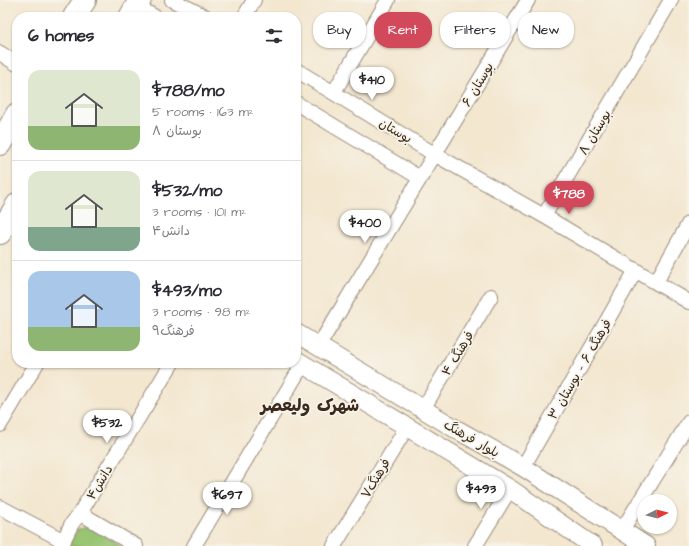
<!DOCTYPE html>
<html lang="en">
<head>
<meta charset="utf-8">
<style>
	body { margin:0; font-family:"Architects Daughter","Playpen Sans Arabic",sans-serif; background:#f7f7f7; color:#2b2b33; height:100vh; display:flex; flex-direction:column; font-size:15px; white-space:nowrap }
	* { box-sizing:border-box; margin:0 }
	p { font-size:13px; color:#7c7c81 }
	.icon { flex:none; width:22px; height:22px; fill:none; stroke:currentColor; stroke-width:2; stroke-linecap:round; stroke-linejoin:round }
	.map { position:relative; flex:1; overflow:hidden }
	.drawer { position:absolute; left:12px; top:12px; width:289px; height:356px; display:flex; flex-direction:column; background:#fff; border-radius:16px; box-shadow:0 1px 3px #0004 }
	.drawer>* { flex:none }
	.banner { position:absolute; left:313px; top:12px; width:316px; height:36px; display:flex; gap:8px }
	.needle { width:26px; rotate:84deg }
	.fabs { position:absolute; left:637px; top:494px; display:grid; gap:8px }
	.fabs a { display:grid; place-items:center; width:40px; height:40px; border-radius:50%; background:#fff; box-shadow:0 1px 3px #0004; font-size:20px }
	.price { position:absolute; translate:-50% -34px; padding:0 9px; border-radius:14px; background:#fff; color:#222; font-size:13px; line-height:26px; filter:drop-shadow(0 1px 2px #0008) }
	.price::after { content:''; position:absolute; left:50%; top:24px; width:12px; height:9px; margin-left:-6px; background:inherit; clip-path:polygon(0 0,100% 0,50% 100%) }
	.price.current { background:#d1495b; color:#fff }
	ul { padding:0; list-style:none }
	li { display:flex; align-items:center; gap:12px; height:100px; padding:0 16px }
	li+li { border-top:1px solid #e1e1e2 }
	li span { display:grid; place-items:center; flex:none; width:112px; height:80px; border-radius:12px; color:#555 }
	li>.icon { margin-inline-start:auto }
	span .icon { width:48px; height:48px; fill:#fffc; stroke-width:1 }
	li b { font-size:17px }
	h2 { display:flex; justify-content:space-between; align-items:center; height:48px; padding:0 16px; font-size:17px }
	.pill { padding:0 14px; border-radius:16px; background:#fff; box-shadow:0 1px 3px #0004; font-size:14px; line-height:36px }
	.pill.current { background:#d1495b; color:#fff }
	.map>svg:first-child { display:block }
	.green { fill:#98c572; stroke:#6a7848 }
	.lines { fill:none; stroke-linecap:round; stroke-linejoin:round }
	.minor-casing { stroke:#978877; stroke-width:16 }
	.tertiary-casing { stroke:#978877; stroke-width:20 }
	.primary-casing { stroke:#978877; stroke-width:24 }
	.minor { stroke:#fff; stroke-width:14 }
	.tertiary { stroke:#fff; stroke-width:18 }
	.primary { stroke:#fff; stroke-width:22 }
	.labels { text-anchor:middle; stroke-width:3.5; stroke-linejoin:round; paint-order:stroke }
	.street-label { font-size:13px; fill:#3b2a1e; stroke:#f7f3e8 }
	.district-label { font-size:17px; font-weight:bold; fill:#3b2a1e; stroke:#f7f3e8 }
</style>
</head>
<body>
<div class="map">
<svg width="689" height="546" viewBox="0 0 689 546">
	<rect width="100%" height="100%" fill="#f7f3e8"/>
	<filter id="ink" filterUnits="userSpaceOnUse"><feTurbulence type="fractalNoise" baseFrequency=".025" numOctaves="2"/><feDisplacementMap in="SourceGraphic" scale="8" xChannelSelector="R" yChannelSelector="G"/><feConvolveMatrix kernelMatrix="1 2 1 2 8 2 1 2 1" color-interpolation-filters="sRGB"/></filter>
	<filter id="wash" filterUnits="userSpaceOnUse"><feTurbulence type="fractalNoise" baseFrequency=".012" numOctaves="4" result="noise"/><feDisplacementMap in="SourceGraphic" scale="16" xChannelSelector="R" yChannelSelector="G"/><feGaussianBlur stdDeviation="0.9" result="paint"/><feColorMatrix in="noise" values="0 0 0 0 0 0 0 0 0 0 0 0 0 0 0 0 0 1.4 0 .05"/><feComposite in="paint" operator="in"/></filter>
	<g filter="url(#wash)">
		<rect width="100%" height="100%" fill="#f3e7d0"/>
		<path class="green" d="M91,527L122,546H68L78,529Z"/>
	</g>
	<g filter="url(#ink)">
		<g class="lines">
			<defs>
				<path id="minor" d="M172,0L206,17
					M136,6L155,17
					M244,17L254,0
					M0,53L17,64
					M296,70L434,154L544,216L689,302
					M334,92L388,0
					M296,103L420,178
					M544,216L671,0
					M656,282L689,223
					M318,347L528,0
					M423,409L491,296
					M0,425L37,363
					M523,467L636,270
					M0,507L64,541
					M80,513L136,546
					M622,530L689,422
					M61,546L71,525L80,513L172,363
					M194,546L303,364
					M334,546L407,427
					M475,546L510,489"/>
				<path id="tertiary" d="M296,333L456,429L523,467L646,546
					M296,360L510,489L593,546"/>
				<path id="primary" d="M74,17L85,0
					M130,17L140,0
					M0,144L17,114
					M0,233L17,205"/>
			</defs>
			<use href="#minor" class="minor-casing"/>
			<use href="#tertiary" class="tertiary-casing"/>
			<use href="#primary" class="primary-casing"/>
			<use href="#minor" class="minor"/>
			<use href="#tertiary" class="tertiary"/>
			<use href="#primary" class="primary"/>
		</g>
	</g>
	<g class="labels">
		<g class="street-label">
			<text transform="translate(477 84) rotate(-59)" y="5">بوستان ۶</text>
			<text transform="translate(396 130) rotate(31)" y="5">بوستان</text>
			<text transform="translate(594 132) rotate(-59)" y="5">بوستان ۸</text>
			<text transform="translate(457 353) rotate(-59)" y="5">فرهنگ ۴</text>
			<text transform="translate(579 369) rotate(-60)" y="5">فرهنگ ۶ - بوستان ۳</text>
			<text transform="translate(472 438) rotate(30)" y="5">بلوار فرهنگ</text>
			<text transform="translate(375 478) rotate(-59)" y="5">فرهنگ۷</text>
			<text transform="translate(99 482) rotate(-59)" y="5">دانش۴</text>
		</g>
		<g class="district-label">
			<text x="310" y="411">شهرک ولیعصر</text>
		</g>
	</g>
</svg>
<div class="fabs">
<a><svg class="needle" viewBox="-14 -14 28 28"><path d="M0-13l5 13h-10z" fill="#e53935"/><path d="M0 13l5-13h-10z" fill="#7c7c81"/></svg></a>
</div>
<b class="price" style="left:372px;top:101px">$410</b>
<b class="price current" style="left:569px;top:215px">$788</b>
<b class="price" style="left:365px;top:244px">$400</b>
<b class="price" style="left:107px;top:444px">$532</b>
<b class="price" style="left:481px;top:510px">$493</b>
<b class="price" style="left:227px;top:516px">$697</b>
<div class="banner">
<a class="pill">Buy</a>
<a class="pill current">Rent</a>
<a class="pill">Filters</a>
<a class="pill">New</a>
</div>
<section class="drawer">
<h2>6 homes<svg class="icon" aria-label="filters" viewBox="0 0 24 24"><path d="M4 7h16M4 17h16"/><circle cx="9" cy="7" r="2"/><circle cx="15" cy="17" r="2"/></svg></h2>
<ul>
<li><span style="background:linear-gradient(#dfe7d0 70%,#8fb573 0)"><svg class="icon" aria-label="home" viewBox="0 0 24 24"><path d="M3 11l9-7 9 7M6 9v11h12V9"/></svg></span><div><b>$788/mo</b><p>5 rooms · 163 m²</p><p>بوستان ۸</p></div></li>
<li><span style="background:linear-gradient(#dfe7d0 70%,#7fa58c 0)"><svg class="icon" aria-label="home" viewBox="0 0 24 24"><path d="M3 11l9-7 9 7M6 9v11h12V9"/></svg></span><div><b>$532/mo</b><p>3 rooms · 101 m²</p><p>دانش۴</p></div></li>
<li><span style="background:linear-gradient(#a9c7e8 70%,#8fb573 0)"><svg class="icon" aria-label="home" viewBox="0 0 24 24"><path d="M3 11l9-7 9 7M6 9v11h12V9"/></svg></span><div><b>$493/mo</b><p>3 rooms · 98 m²</p><p>فرهنگ۹</p></div></li>
</ul>
</section>
</div>
</body>
</html>
